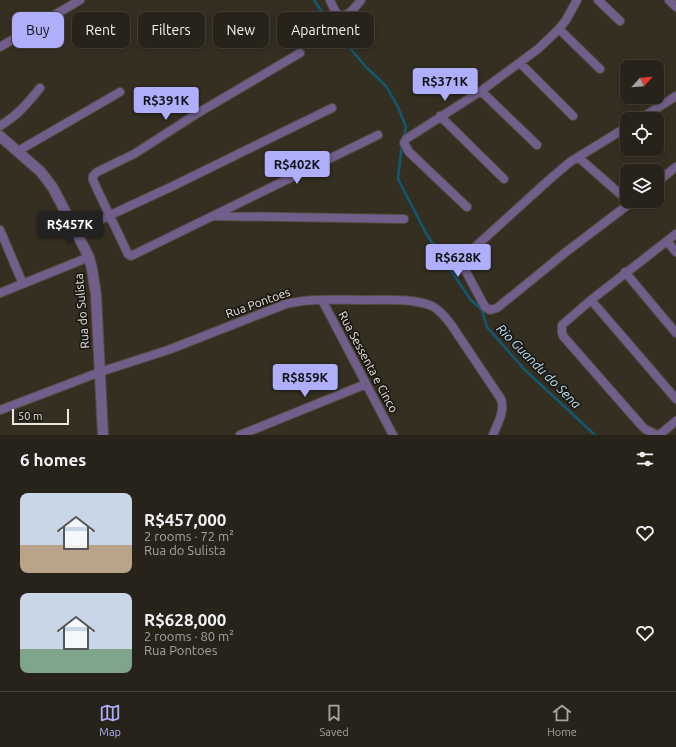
<!DOCTYPE html>
<html lang="en">
<head>
<meta charset="utf-8">
<style>
	body { margin:0; font-family:Ubuntu,sans-serif; background:#302b23; color:#f1f3f6; height:100vh; display:flex; flex-direction:column; font-size:15px; white-space:nowrap }
	* { box-sizing:border-box; margin:0 }
	p { font-size:13px; color:#a5a4a2 }
	.icon { flex:none; width:22px; height:22px; fill:none; stroke:currentColor; stroke-width:2; stroke-linecap:round; stroke-linejoin:round }
	.map { position:relative; height:435px; overflow:hidden }
	.details { display:flex; flex-direction:column; background:#28231a; flex:1 }
	.details>* { flex:none }
	.top-card { position:absolute; left:12px; top:12px; width:400px; height:36px; display:flex; gap:8px }
	.needle { width:26px; rotate:64deg }
	.buttons { position:absolute; left:620px; top:60px; display:grid; gap:8px }
	.buttons a { display:grid; place-items:center; width:44px; height:44px; border-radius:8px; background:#28231a; box-shadow:0 2px 6px #0003,0 0 0 1px #444039; font-size:20px }
	.scale { position:absolute; left:12px; bottom:10px; width:57px; box-sizing:border-box; padding-left:4px; border:2px solid #ece8e0; border-top:0; font-size:11px; line-height:14px; white-space:nowrap; color:#ece8e0; -webkit-text-stroke:3px #1a1712; paint-order:stroke }
	.price { position:absolute; translate:-50% -34px; padding:0 9px; border-radius:4px; background:#aeaefb; color:#111; font-size:13px; line-height:26px; filter:drop-shadow(0 1px 2px #0008) }
	.price::after { content:''; position:absolute; left:50%; top:24px; width:12px; height:9px; margin-left:-6px; background:inherit; clip-path:polygon(0 0,100% 0,50% 100%) }
	.price.active { background:#222; color:#fff }
	ul { padding:0; list-style:none }
	li { display:flex; align-items:center; gap:12px; height:100px; padding:0 20px }
	li span { display:grid; place-items:center; flex:none; width:112px; height:80px; border-radius:8px; color:#555 }
	li>.icon { margin-inline-start:auto }
	span .icon { width:48px; height:48px; fill:#fffc; stroke-width:1 }
	li b { font-size:17px }
	h2 { display:flex; justify-content:space-between; align-items:center; height:48px; padding:0 20px; font-size:17px }
	.tag { padding:0 14px; border-radius:8px; background:#28231a; box-shadow:0 2px 6px #0003,0 0 0 1px #444039; font-size:14px; line-height:36px }
	.tag.active { background:#aeaefb; color:#111 }
	.menu { display:flex; justify-content:space-around; align-items:center; height:56px; border-top:1px solid #444039; background:#28231a; font-size:11px; color:#a5a4a2 }
	.menu a { display:grid; justify-items:center; gap:2px }
	.menu .active { color:#aeaefb }
	.map>svg:first-child { display:block }
	.lines { fill:none; stroke-linecap:round; stroke-linejoin:round }
	.stream { stroke:#105974; stroke-width:2.5 }
	.minor-casing { stroke:#524d40; stroke-width:10 }
	.tertiary-casing { stroke:#524d40; stroke-width:12 }
	.minor { stroke:#725e8a; stroke-width:8 }
	.tertiary { stroke:#725e8a; stroke-width:10 }
	.labels { text-anchor:middle; stroke-width:3.5; stroke-linejoin:round; paint-order:stroke }
	.street-label { font-size:12px; fill:#ece8e0; stroke:#1a1712 }
	.water-label { font-size:13px; font-style:italic; fill:#b9e3f8; stroke:#1a1712 }
</style>
</head>
<body>
<div class="map">
<svg width="676" height="435" viewBox="0 0 676 435">
	<rect width="100%" height="100%" fill="#352f22"/>
	<g class="lines">
		<path class="stream" d="M314,0L332,27L366,67L386,86L398,107L406,127L404,137
			M402,144L398,179L427,235L471,300L482,310L487,327L524,369L595,435"/>
		<defs>
			<path id="minor" d="M330,0C332,4 334,11 338,14C346,21 357,5 361,0
				M598,0L620,21
				M669,0L676,7
				M559,29L600,69
				M0,47L80,0
				M300,53L198,113L134,154L97,172L93,176V180L97,189L128,254L131,256L133,255L378,135
				M520,63L573,116
				M481,91L537,145
				M440,116L504,179
				M640,119L676,96
				M0,126C18,115 27,104 40,88
				M627,127L570,162L550,179L464,257L462,260L464,268L485,307L490,310L497,308L566,252L633,201
				M18,151L120,92
				M578,157L627,200
				M657,182L676,167
				M467,207L409,152L404,143L406,139L481,91L538,49L559,29L566,20L577,0
				M215,216L404,219
				M0,230L23,284
				M76,231L173,186L332,108
				M667,241L676,252
				M625,272L676,333
				M0,293L89,257
				M322,300L393,435
				M591,300L676,399
				M0,410L100,372L168,350L286,304C311,298 337,300 362,300C383,300 413,298 432,306C440,310 445,317 450,323L501,399C505,412 498,422 493,435
				M240,435L366,384
				M657,435L645,429L641,425L563,336L562,332V325L591,300L676,234
				M659,435L676,421"/>
			<path id="tertiary" d="M0,136L41,172L53,188L89,257L92,269L96,295L103,435"/>
		</defs>
		<use href="#minor" class="minor-casing"/>
		<use href="#tertiary" class="tertiary-casing"/>
		<use href="#minor" class="minor"/>
		<use href="#tertiary" class="tertiary"/>
	</g>
	<g class="labels">
		<g class="street-label">
			<text transform="translate(258 303) rotate(-20)" y="4">Rua Pontoes</text>
			<text transform="translate(82 311) rotate(-95)" y="4">Rua do Sulista</text>
			<text transform="translate(368 362) rotate(62)" y="4">Rua Sessenta e Cinco</text>
		</g>
		<g class="water-label">
			<text transform="translate(539 366) rotate(45)" y="5">Rio Guandu do Sena</text>
		</g>
	</g>
</svg>
<div class="buttons">
<a><svg class="needle" viewBox="-14 -14 28 28"><path d="M0-13l5 13h-10z" fill="#e53935"/><path d="M0 13l5-13h-10z" fill="#a5a4a2"/></svg></a>
<a><svg class="icon" aria-label="locate" viewBox="0 0 24 24"><circle cx="12" cy="12" r="6"/><path d="M12 2v4M12 18v4M2 12h4M18 12h4"/></svg></a>
<a><svg class="icon" aria-label="layers" viewBox="0 0 24 24"><path d="M12 4l9 5-9 5-9-5zM3 14l9 5 9-5"/></svg></a>
</div>
<div class="scale">50 m</div>
<b class="price" style="left:445px;top:102px">R$371K</b>
<b class="price" style="left:166px;top:121px">R$391K</b>
<b class="price" style="left:297px;top:185px">R$402K</b>
<b class="price active" style="left:70px;top:245px">R$457K</b>
<b class="price" style="left:458px;top:278px">R$628K</b>
<b class="price" style="left:305px;top:398px">R$859K</b>
<div class="top-card">
<a class="tag active">Buy</a>
<a class="tag">Rent</a>
<a class="tag">Filters</a>
<a class="tag">New</a>
<a class="tag">Apartment</a>
</div>
</div>
<section class="details">
<h2>6 homes<svg class="icon" aria-label="filters" viewBox="0 0 24 24"><path d="M4 7h16M4 17h16"/><circle cx="9" cy="7" r="2"/><circle cx="15" cy="17" r="2"/></svg></h2>
<ul>
<li><span style="background:linear-gradient(#c9d6e8 65%,#b9a48a 0)"><svg class="icon" aria-label="home" viewBox="0 0 24 24"><path d="M3 11l9-7 9 7M6 9v11h12V9"/></svg></span><div><b>R$457,000</b><p>2 rooms · 72 m²</p><p>Rua do Sulista</p></div><svg class="icon" aria-label="heart" viewBox="0 0 24 24"><path d="M12 20l-8-8c-3-5 5-10 8-4 3-6 11-1 8 4z"/></svg></li>
<li><span style="background:linear-gradient(#c9d6e8 70%,#7fa58c 0)"><svg class="icon" aria-label="home" viewBox="0 0 24 24"><path d="M3 11l9-7 9 7M6 9v11h12V9"/></svg></span><div><b>R$628,000</b><p>2 rooms · 80 m²</p><p>Rua Pontoes</p></div><svg class="icon" aria-label="heart" viewBox="0 0 24 24"><path d="M12 20l-8-8c-3-5 5-10 8-4 3-6 11-1 8 4z"/></svg></li>
</ul>
</section>
<nav class="menu">
<a class="active"><svg class="icon" aria-label="map" viewBox="0 0 24 24"><path d="M3 6l6-2 6 2 6-2v14l-6 2-6-2-6 2zM9 4v14M15 6v14"/></svg>Map</a>
<a><svg class="icon" aria-label="saved" viewBox="0 0 24 24"><path d="M7 4h10v16l-5-4-5 4z"/></svg>Saved</a>
<a><svg class="icon" aria-label="home" viewBox="0 0 24 24"><path d="M3 11l9-7 9 7M6 9v11h12V9"/></svg>Home</a>
</nav>
</body>
</html>
